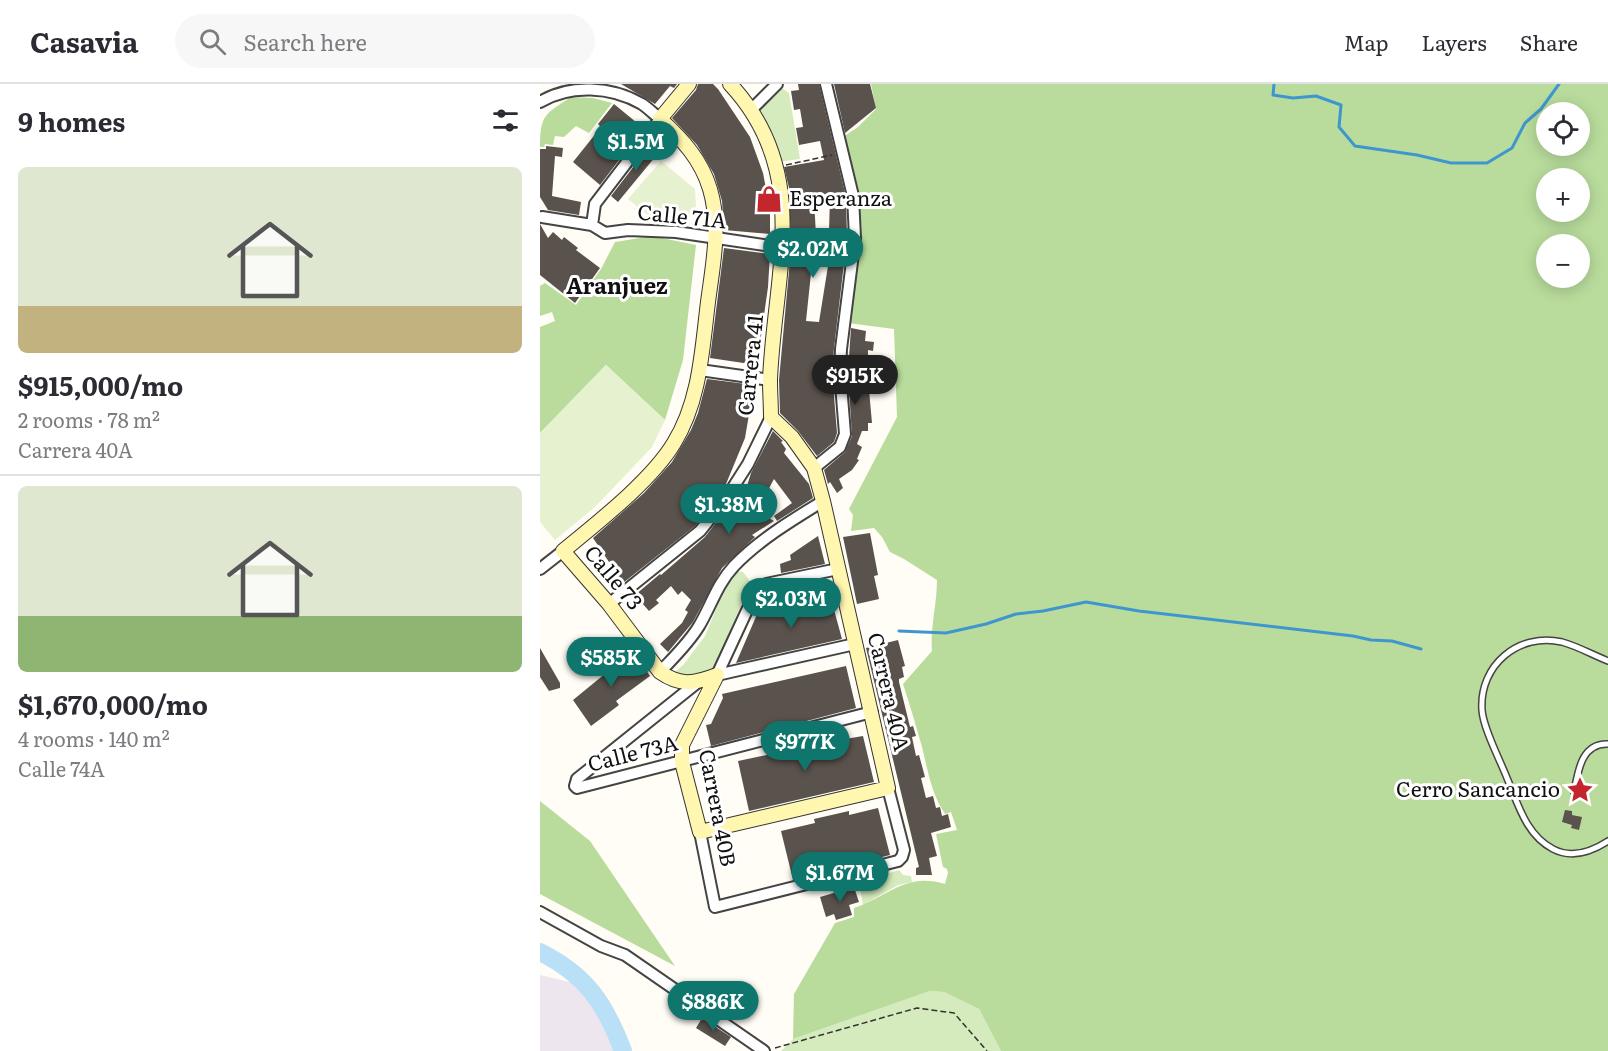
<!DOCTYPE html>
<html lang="en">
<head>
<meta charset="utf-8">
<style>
	body { margin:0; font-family:Literata,serif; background:#f7f7f7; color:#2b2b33; height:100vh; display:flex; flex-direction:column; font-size:22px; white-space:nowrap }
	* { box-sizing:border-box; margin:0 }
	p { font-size:20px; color:#7c7c81 }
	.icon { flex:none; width:33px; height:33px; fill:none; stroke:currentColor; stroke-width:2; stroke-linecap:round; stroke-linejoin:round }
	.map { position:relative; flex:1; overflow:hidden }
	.side { display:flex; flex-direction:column; background:#fff; width:540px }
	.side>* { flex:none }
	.tools { position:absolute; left:996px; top:18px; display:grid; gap:12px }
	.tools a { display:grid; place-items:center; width:54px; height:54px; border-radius:50%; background:#fff; box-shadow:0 3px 15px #0003; font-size:30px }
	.price { position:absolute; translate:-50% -51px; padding:0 14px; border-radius:21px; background:#0f766e; color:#fff; font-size:20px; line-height:39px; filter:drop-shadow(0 2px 3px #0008) }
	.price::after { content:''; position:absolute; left:50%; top:36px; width:18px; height:14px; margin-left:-9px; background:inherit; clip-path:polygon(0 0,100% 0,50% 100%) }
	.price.on { background:#222; color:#fff }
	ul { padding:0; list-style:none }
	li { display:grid; align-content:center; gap:12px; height:318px; padding:0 18px }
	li+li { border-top:2px solid #e1e1e2 }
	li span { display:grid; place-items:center; height:186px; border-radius:9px; color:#555 }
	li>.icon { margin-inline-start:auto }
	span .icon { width:108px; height:108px; fill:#fffc; stroke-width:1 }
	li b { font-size:26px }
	h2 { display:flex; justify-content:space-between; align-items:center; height:72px; padding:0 18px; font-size:26px }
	header { display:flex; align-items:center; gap:36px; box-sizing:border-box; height:84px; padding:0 30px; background:#fff; border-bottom:2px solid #e1e1e2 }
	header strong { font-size:28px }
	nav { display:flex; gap:33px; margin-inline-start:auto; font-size:21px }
	.search { width:420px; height:54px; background:#f7f7f7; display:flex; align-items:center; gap:15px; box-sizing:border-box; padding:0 21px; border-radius:33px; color:#7c7c81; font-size:22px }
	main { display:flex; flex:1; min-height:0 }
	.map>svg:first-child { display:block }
	.industrial { fill:#eee6ef }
	.green { fill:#d5ebbd }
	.forest { fill:#b9dc9c; fill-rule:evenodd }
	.pitch { fill:#e6f2cf }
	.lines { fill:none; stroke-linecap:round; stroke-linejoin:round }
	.stream { stroke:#3f96cf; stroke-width:3 }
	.river { stroke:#b9e0f7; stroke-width:18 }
	.building { fill:#5a524d; fill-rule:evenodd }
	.lane-casing { stroke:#444; stroke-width:8 }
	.street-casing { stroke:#444; stroke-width:14 }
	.secondary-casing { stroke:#333; stroke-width:16 }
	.path { stroke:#333; stroke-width:1.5; stroke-dasharray:6 3; stroke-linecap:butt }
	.lane { stroke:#fff; stroke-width:5 }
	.street { stroke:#fff; stroke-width:10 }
	.secondary { stroke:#fff6b0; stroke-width:14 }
	.labels { text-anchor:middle; stroke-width:6; stroke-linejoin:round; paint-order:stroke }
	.poi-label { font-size:21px; fill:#111; stroke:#fff; text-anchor:start }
	.street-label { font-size:21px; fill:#111; stroke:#fff }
	.neighbourhood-label { font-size:22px; font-weight:bold; fill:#111; stroke:#fff }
</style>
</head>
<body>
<header>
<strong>Casavia</strong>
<div class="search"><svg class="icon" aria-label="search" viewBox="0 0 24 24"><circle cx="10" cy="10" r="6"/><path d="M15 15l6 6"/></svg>Search here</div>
<nav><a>Map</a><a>Layers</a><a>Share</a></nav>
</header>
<main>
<section class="side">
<h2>9 homes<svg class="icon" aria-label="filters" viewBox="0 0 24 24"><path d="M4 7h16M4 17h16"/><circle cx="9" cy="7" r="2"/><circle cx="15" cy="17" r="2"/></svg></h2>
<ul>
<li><span style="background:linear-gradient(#dfe7d0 75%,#c2b280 0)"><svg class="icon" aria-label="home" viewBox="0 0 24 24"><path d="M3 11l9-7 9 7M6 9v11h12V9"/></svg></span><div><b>$915,000/mo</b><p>2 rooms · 78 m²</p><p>Carrera 40A</p></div></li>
<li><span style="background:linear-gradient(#dfe7d0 70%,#8fb573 0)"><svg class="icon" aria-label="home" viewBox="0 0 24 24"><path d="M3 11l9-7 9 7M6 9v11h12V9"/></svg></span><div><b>$1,670,000/mo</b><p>4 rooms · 140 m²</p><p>Calle 74A</p></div></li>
</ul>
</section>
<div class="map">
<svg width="1068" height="967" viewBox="0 0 1068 967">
	<rect width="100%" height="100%" fill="#fffdf5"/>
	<path class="industrial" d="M0,891L50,903L63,924L83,967H0Z"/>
	<path class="green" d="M239,2L249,9L260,75L238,78L213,28Z
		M196,487L203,488L213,501L204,514L172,589L166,593L133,590L144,580L165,552L178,520Z
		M359,786L363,791L371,792L372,798L358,801L323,821L319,798Z
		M390,907L404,908L439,925L461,967H241L253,955Z"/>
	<path class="forest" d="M331,0H1068V967H461L439,925L404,908L390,907L253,955L254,910L295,839L314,833V824C348,813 365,788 405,800L408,789L407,785L403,783L396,750L417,746L411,728L405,730C391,709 388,687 382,663C376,642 370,621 363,600L392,567C390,543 397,520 397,496L364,475L350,468L342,453L334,444L311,447L313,431L309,425L357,333L354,245L308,239L319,150L318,112L303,53L318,43L336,25ZM1006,28H1040V62H1006ZM1006,94H1040V128H1006ZM1006,160H1040V194H1006Z
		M31,13L53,14L72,19L49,49L36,42L24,53L15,52L13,61L5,60L4,63H0C0,31 5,30 31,13Z
		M112,152L156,161L143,276L125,336L66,281L0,349V243L15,237L12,228L0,232V202L5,199L36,221L61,185L75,158Z
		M0,717L50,757L135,882L0,810Z"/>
	<path class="pitch" d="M121,77L155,105L156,123L139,145H125L88,115Z
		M66,281L125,336L112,363L55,423L15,456L0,438V349Z"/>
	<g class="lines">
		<path class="stream" d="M734,0L733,11L753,14L776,12L801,21L799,43L815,62L877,71L911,79H947L972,64L985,39L1001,25L1019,0
			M359,547L406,549L446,540L476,530L503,527L546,518L599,527L813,552L831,556L852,557L881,565"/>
		<path class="river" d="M0,868C46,891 65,919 83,967"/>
	</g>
	<path class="building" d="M81,0H137L134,4L130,2L115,20Z
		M158,0H173L178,5L210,53L223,89L230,126V150L184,146L182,117L174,90L157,61L132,34L156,6Z
		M258,0H279L306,113L307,154L294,264L292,288L297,349L294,358L277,372L258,347L240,329L239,296L251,165L249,104L244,83L284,76L280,57L259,61L256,44L263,43L260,25L254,26L251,7L259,6ZM290,113L288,182L279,238L266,237L273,170H277L274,115Z
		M294,0H330L336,24L305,49Z
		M74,20L102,43L97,49L99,50L60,101L33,78L61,43L58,40Z
		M111,60L120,67L78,118L71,112Z
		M6,62L23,64L22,73L15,72L12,112L41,118L39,131L8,126L0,113V65H6Z
		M0,140L8,154L13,148L22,156L24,153L38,164L36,166L60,184L35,219L0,191Z
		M184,164L230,170L228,203L217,281L170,274Z
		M311,244L326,247L325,257L334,258L333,267L328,266V296L340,294L341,304L329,306L332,339H328V347H322L317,360L322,363L317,375L319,376L312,386L299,395L303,404L297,409L290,398L288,400L284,386L305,368L312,352L308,288Z
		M167,295L214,301L205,354L186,400L155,442L83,499L53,454L104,409L132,378L151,346L158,329Z
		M233,347L243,357L241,358L246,365L244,369L269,400L273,414L237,437L234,432L252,419L234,395L217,427L234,437L212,451L215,453L182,484L153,538L128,568L120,560L142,539L148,528L145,526L151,516L142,507L138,511L131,502L116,516L119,519L109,527L95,511L120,490L121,491L165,453L198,410L204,412L211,389Z
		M330,449L338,491L334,492L339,515L317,520L303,453Z
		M278,452L285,480L241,489L240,480L251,476L250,471Z
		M290,511L302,555L196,579L218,528Z
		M358,556L365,582L362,583L364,593L359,595V598L370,643L373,642L376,652L372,653L376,672L379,671L385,693L381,694L386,714L393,712L396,724L400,723L402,732L408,730L411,743L391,749L397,772L389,774L392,791H376V784L379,783L326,564Z
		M0,564L20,599V604L9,607L0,593Z
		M92,566L110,592L76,617L79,621L51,642L33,616L66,589L64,587Z
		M306,582L316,624L171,662L166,641L171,640L183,614L182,610Z
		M268,652L270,661L323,652L334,698L209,727L198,677L227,671L225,663L236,660L238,668L259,664L257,655Z
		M338,724L350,771L253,796L241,747L275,739L274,735L309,727V731Z
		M1025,726L1032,727V731L1042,733L1039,746L1031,744L1032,741L1022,738Z
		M314,803L319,818L309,821L312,831L296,836L294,830L286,833L280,813Z
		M162,934L191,953L185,962L156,944Z"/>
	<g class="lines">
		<defs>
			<path id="lane" d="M1068,577C1053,571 1037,562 1022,558C979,548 939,581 942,626C943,644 960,676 967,694C978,720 986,751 1013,765C1032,775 1051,768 1068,757
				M1034,708C1038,688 1041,659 1068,660"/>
			<path id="street" d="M0,18C30,0 71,2 102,20C108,24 114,30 120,35L55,120L52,141
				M212,25L237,0
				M2,133L52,141L65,149L88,146L136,148L244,164
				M160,286L230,296
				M274,384L300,363L305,350L300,288L301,265L315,154L313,112L286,0
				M0,485L23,467
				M69,520L160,447L185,416L208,380L231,333
				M120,588C134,573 148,560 159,542C171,522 177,500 194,482C219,456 252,436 283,417
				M177,591L216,507L226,500L298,485
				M177,591L315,560
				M158,598L37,695L35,702L37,704L332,628
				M160,748L175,823L358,777L362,773L364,766L348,704
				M0,828L61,862L85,871L224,967"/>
			<path id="secondary" d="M149,0L120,35C142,55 161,75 170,105C181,142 173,180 168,218C162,266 160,317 134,359C112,396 57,439 23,467L69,520L120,588C140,602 154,600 177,591
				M177,591L142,661V678L160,748L348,704L283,417L274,384L252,353L231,333C231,321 230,309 230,296C234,191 273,89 190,0"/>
		</defs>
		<use href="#lane" class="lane-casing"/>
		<use href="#street" class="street-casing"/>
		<use href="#secondary" class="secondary-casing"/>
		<path class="path" d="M246,81L292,71
			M235,964L377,924L414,929L447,967"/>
		<use href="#lane" class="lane"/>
		<use href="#street" class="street"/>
		<use href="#secondary" class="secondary"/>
	</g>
	<defs>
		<symbol id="shop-bare" viewBox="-9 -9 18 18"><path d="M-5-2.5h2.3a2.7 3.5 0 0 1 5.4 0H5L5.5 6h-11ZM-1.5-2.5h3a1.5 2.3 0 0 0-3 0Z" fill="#c4262e" stroke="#fff" stroke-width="2.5" paint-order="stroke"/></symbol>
		<symbol id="sight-bare" viewBox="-9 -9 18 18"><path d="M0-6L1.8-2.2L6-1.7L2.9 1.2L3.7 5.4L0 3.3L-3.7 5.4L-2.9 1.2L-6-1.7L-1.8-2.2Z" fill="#c4262e" stroke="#fff" stroke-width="2.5" paint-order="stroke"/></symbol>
	</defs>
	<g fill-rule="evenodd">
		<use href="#shop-bare" x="210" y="96" width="38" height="38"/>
		<use href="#sight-bare" x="1021" y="687" width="38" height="38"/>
	</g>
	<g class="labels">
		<g class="poi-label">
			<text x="249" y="122">Esperanza</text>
			<text x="1020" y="713" text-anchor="end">Cerro Sancancio</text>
		</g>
		<g class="street-label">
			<text transform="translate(142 133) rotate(6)" y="7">Calle 71A</text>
			<text transform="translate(211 281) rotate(-84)" y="7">Carrera 41</text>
			<text transform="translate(73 494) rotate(50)" y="7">Calle 73</text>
			<text transform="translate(348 608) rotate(77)" y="7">Carrera 40A</text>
			<text transform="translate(93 670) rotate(-14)" y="7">Calle 73A</text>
			<text transform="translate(177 724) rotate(79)" y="7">Carrera 40B</text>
		</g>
		<g class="neighbourhood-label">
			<text x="77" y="210">Aranjuez</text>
		</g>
	</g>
</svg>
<div class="tools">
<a><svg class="icon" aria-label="locate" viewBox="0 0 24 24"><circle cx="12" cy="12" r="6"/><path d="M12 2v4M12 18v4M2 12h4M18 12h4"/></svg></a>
<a>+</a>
<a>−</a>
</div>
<b class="price" style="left:96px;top:88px">$1.5M</b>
<b class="price" style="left:273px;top:195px">$2.02M</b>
<b class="price on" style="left:315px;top:322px">$915K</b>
<b class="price" style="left:189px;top:451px">$1.38M</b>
<b class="price" style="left:251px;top:545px">$2.03M</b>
<b class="price" style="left:71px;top:604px">$585K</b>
<b class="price" style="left:265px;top:688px">$977K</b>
<b class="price" style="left:300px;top:819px">$1.67M</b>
<b class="price" style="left:173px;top:948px">$886K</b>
</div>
</main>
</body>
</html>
